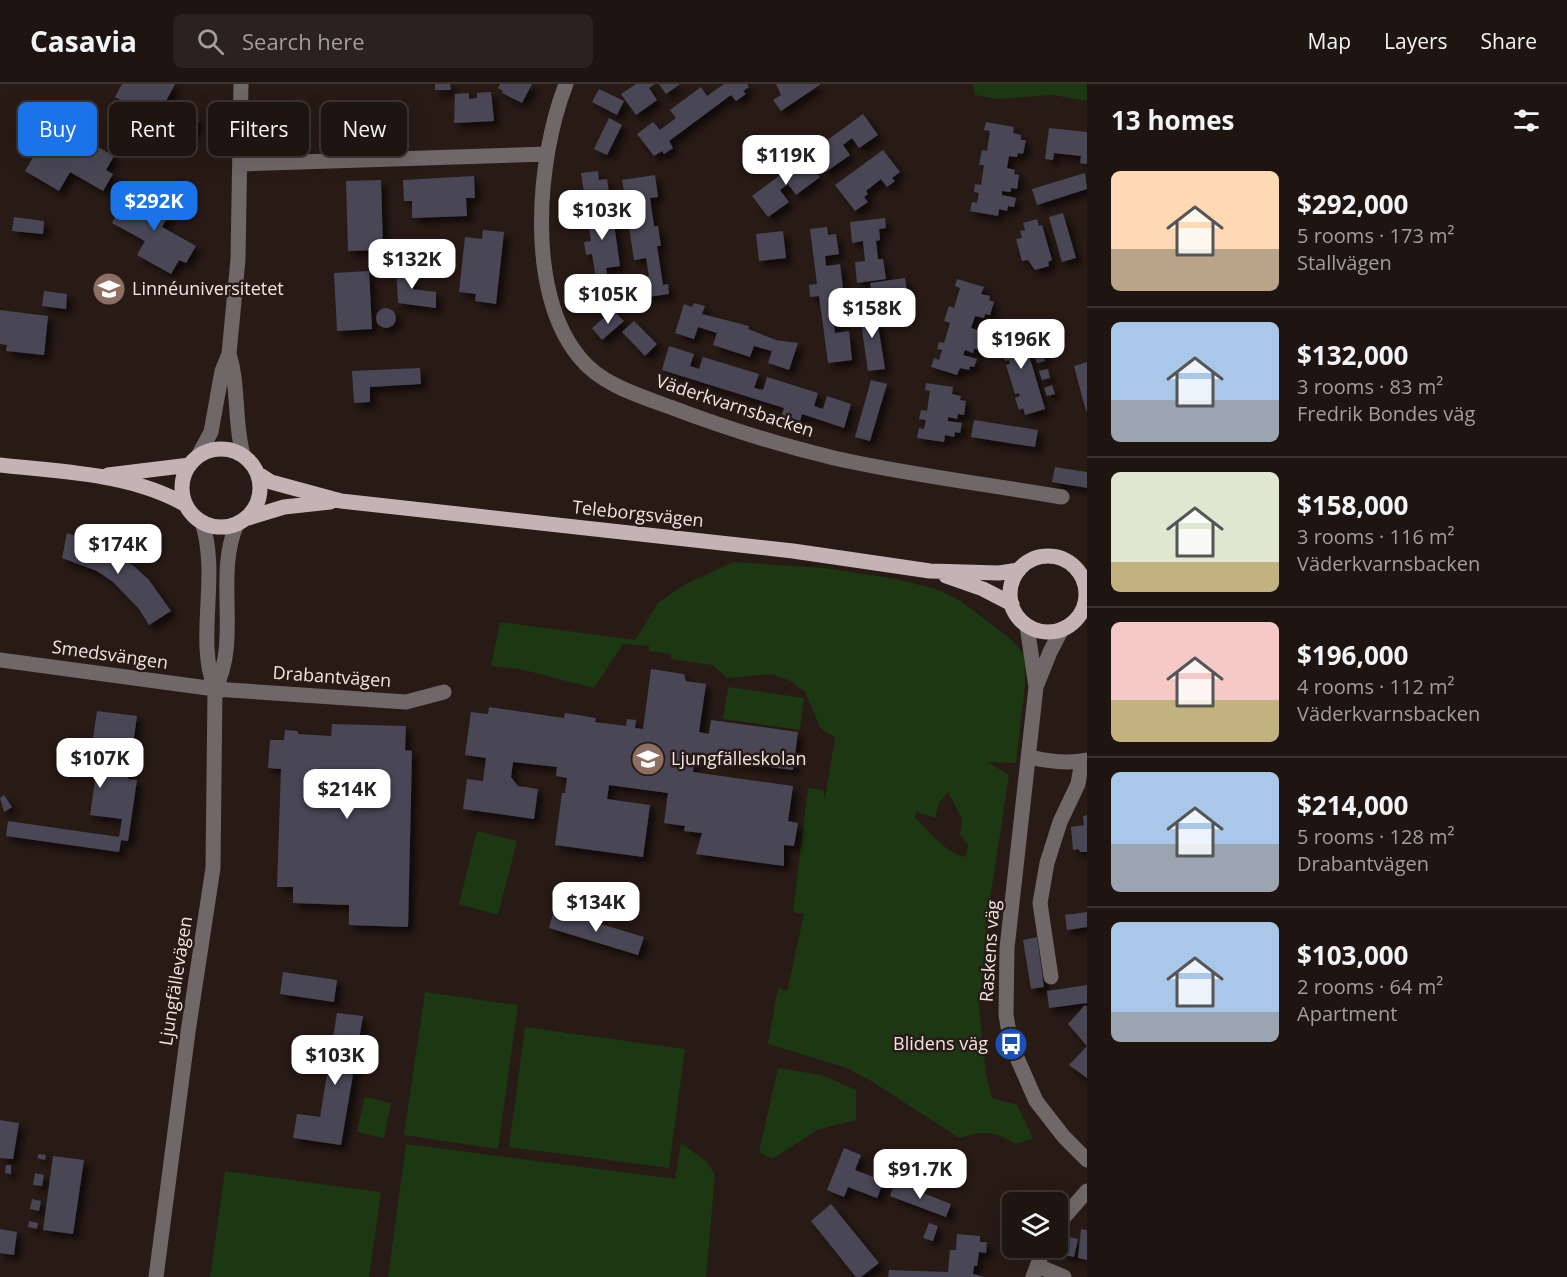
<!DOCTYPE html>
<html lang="en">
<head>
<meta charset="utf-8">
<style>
	body { margin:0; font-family:"Open Sans",sans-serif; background:#2b211e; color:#f1f3f6; height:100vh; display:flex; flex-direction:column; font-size:22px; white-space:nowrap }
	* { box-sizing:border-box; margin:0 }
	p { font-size:20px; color:#a19e9f }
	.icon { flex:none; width:33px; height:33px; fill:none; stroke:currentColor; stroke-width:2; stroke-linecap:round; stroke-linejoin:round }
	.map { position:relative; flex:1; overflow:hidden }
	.panel { display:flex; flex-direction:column; background:#1e1410; width:480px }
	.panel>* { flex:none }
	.banner { position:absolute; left:18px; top:18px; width:570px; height:54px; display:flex; gap:12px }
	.buttons { position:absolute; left:1002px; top:1108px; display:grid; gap:12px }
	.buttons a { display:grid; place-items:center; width:66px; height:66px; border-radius:9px; background:#1e1410; box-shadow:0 6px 24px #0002,0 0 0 2px #3c3330; font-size:30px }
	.price { position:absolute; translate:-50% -51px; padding:0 14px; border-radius:12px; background:#fff; color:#222; font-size:20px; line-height:39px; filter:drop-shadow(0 2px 3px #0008) }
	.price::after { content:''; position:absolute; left:50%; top:36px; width:18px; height:14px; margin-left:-9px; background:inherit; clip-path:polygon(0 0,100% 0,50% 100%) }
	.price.active { background:#1a73e8; color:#fff }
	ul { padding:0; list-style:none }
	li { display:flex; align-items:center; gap:18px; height:150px; padding:0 24px }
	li+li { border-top:2px solid #3c3330 }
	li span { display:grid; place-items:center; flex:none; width:168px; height:120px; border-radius:9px; color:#555 }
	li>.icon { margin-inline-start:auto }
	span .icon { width:72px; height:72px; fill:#fffc; stroke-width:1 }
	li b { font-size:26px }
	h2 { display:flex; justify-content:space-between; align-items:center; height:72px; padding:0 24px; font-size:26px }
	.tag { padding:0 21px; border-radius:9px; background:#1e1410; box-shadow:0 6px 24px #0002,0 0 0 2px #3c3330; font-size:21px; line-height:54px }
	.tag.active { background:#1a73e8; color:#fff }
	header { display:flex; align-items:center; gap:36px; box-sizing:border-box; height:84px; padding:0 30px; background:#1e1410; border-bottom:2px solid #3c3330 }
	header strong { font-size:28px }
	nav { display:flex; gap:33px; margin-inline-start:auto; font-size:21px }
	.search { width:420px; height:54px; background:#2b211e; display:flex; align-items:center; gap:15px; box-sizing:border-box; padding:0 21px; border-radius:9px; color:#a19e9f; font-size:22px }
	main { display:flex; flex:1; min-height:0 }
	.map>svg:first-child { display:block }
	.green { fill:#1c3812; fill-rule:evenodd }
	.building { fill:#494756; filter:url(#shadow) }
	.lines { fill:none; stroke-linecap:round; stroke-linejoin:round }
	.minor { stroke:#706768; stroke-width:15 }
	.major { stroke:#c4b2b4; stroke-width:15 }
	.labels { text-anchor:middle; stroke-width:5; stroke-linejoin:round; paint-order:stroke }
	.poi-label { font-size:18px; fill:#f0e5e2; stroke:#281a15; text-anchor:start }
	.street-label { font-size:18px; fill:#f0e5e2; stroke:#281a15 }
</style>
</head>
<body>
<header>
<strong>Casavia</strong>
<div class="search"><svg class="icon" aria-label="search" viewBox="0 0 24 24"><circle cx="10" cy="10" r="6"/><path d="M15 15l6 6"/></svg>Search here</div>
<nav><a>Map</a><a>Layers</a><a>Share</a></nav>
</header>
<main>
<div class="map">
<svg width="1087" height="1193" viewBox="0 0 1087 1193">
	<defs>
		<filter id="shadow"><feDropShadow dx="5.5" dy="5.5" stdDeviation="3" flood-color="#0009"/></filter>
	</defs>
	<rect width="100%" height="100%" fill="#281a15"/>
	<path class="green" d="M972,0H1087V17L1053,11L997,15L975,11Z
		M733,478L824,484L897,495L939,506L961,517L1013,557L1025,572V602L1016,679L987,678L1009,691L988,829L979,922L986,990L992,1014L1017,1021L1033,1054L1016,1060C992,1046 985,1047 959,1054L873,998L847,984L768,960L778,904L787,907L804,830L793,828L808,704L823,706L825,715L835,653L821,645L805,608L791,597L772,590L728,594L712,581L671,575V570L649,567V562L623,560L594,604L520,585L491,582L500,538L635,556L658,519L684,501ZM948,708L962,735L960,751L968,761L966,773C944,769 930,747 915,734L916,728L935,734L939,719Z
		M728,603L804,614L800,646L723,635Z
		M477,747L517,757L498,831L459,820Z
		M425,908L518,921L498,1065L404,1051Z
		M525,943L685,965L669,1084L509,1063Z
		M778,984L821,991L856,1006V1036L819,1045L772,1075L759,1068Z
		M365,1013L391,1019L384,1054L357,1048Z
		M681,1059L707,1078L715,1091L706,1193H388L406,1060L675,1095Z
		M225,1087L381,1108L369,1193H210Z"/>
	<path class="building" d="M122,0H175L166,17L199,36L190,53L183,49L175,63L141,45L148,31L115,13Z
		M435,0H450L451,6H435Z
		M500,0H532L522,19L502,9L503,7L498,4Z
		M636,0H655L649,4L657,16L636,31L621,10Z
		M659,0H680L666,10Z
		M724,0H747L749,3L743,7L746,10L736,17L731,11L669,57L673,64L664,70L662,67L654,72L637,50L653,38L660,46L676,34L670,26L701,3L707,12Z
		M776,0H821L781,27L773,16L781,11Z
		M599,5L624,17L617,31L592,18Z
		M491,8L494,37L454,39L455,10L469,9V15L477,14V9Z
		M863,30L878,51L859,64L852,54L843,61L850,71L826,88L811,68Z
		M609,34L622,41L607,71L594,65Z
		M986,38L1014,43L1013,49L1021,51V56H1026L1023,70L1018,69L1017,73L1009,72L1007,84L1015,86L1014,90L1019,91L1017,105L1011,104V108L1002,107V111L1016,114L1014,123L1008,122L1007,127L999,125L998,132L970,127L972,118L977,119L979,109L974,108L975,100L981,101L984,81H979L982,66L987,67L990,47L984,46Z
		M1049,44L1087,48V80L1080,79L1081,72L1054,69L1053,76L1045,75Z
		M39,48L72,66L80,53L114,72L106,86L113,90L103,107L70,88L59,107L25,87L36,68L30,65Z
		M883,66L900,88L892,94L895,97L887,103L881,95L866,107L868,110L864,113L868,118L855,127L835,101Z
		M804,73L820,93L796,111L788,100L780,106L789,118L768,133L752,112Z
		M598,87L599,96L607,95L610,115L597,117L598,127L612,125L620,182L606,184L608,195L622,193L625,213H619L621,223L601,226L592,170L586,171L584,158L591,157L581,89Z
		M1085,89L1087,105L1037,121L1032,105Z
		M655,91L658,113L650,114L654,142H658L661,162H657L663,201L668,200L669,210L640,214L637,194L649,192L646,174L634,176L628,136L640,134L637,116L626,118L622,96Z
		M474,92L475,114H466L467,132L412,134V117H404L403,96Z
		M381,96L383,166L348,167L346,97Z
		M138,106L172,125L162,143L196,162L186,179L179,176L171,190L137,171L145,157L112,139L121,122L127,125Z
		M1063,129L1076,174L1062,178L1049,133Z
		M14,133L44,137L43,150L12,147Z
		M885,134L886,144L879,145L880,156L876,157L878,175H883L886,195L857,199L855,178L865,177L863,157L852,159L850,138Z
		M1037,135L1039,142L1042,141L1052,176L1048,178L1049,182L1035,186L1028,176L1022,177L1016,155L1022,154L1020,147L1025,146L1023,139Z
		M827,143L828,151L836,150L839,170L825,172L826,182L840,180L847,237L834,239L835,249L849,247L852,276L828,279L819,212L810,213L809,201L817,200L810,145Z
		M483,146L504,148L496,220L475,217L476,210L459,208L465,153L482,155Z
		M783,147L786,174L759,177L756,150Z
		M396,181H411L412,205L436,208V224L398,219Z
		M369,187L372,245L337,247L334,189Z
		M905,194L907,210L873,215L870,199Z
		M957,195L984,203L981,210L990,212L989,216L994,218L990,231L985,230L984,234L975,232L971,244L980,247L978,251L984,253L980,266L974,265L973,269L965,266L963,271L977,275L974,283L970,282L969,286L960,284L957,291L931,283L934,274L939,276L942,266L937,265L939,258L944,259L950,239L944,237L949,222L954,224L960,204L955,202Z
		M44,207L67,210L66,225L42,222Z
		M694,219L705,222L702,230L749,242L748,245L776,256L798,259L789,286L768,279L772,267L754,262L750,273L713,261L717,249L698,243L694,255L675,249L684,220L692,223Z
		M875,222L885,285L868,287L859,225Z
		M376 234a10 10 0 1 1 20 0a10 10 0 1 1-20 0Z
		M0,226L48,232L44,271L6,267L7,261L0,260Z
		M613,226L624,237L602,256L592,244Z
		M1033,235L1036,244L1027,246L1024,238Z
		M634,237L657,260L645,272L622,248Z
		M1020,241L1045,325L1025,331L1023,324L1019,326L1015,314L1020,312L1019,309L1015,310L1006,281L1010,280L1009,276L1005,277L1001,265L1005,264L1004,260L1000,261L996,249Z
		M1037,252L1040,261L1032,264L1029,255Z
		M669,262L694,270L690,282L699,285L703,273L759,290L754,304L763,306L767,293L818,309L814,322L823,325L827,312L851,320L844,344L802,330L800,337L782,331L784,324L662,286Z
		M1043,268L1045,277L1037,279L1034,271Z
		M1087,278V327H1086L1074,282Z
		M420,284L421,300L370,303V318L354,319L352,287Z
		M1048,285L1050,294L1042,296L1039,287Z
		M871,296L887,300L870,357L855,353Z
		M926,299L953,303L952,310L961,312L960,316L966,317L964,331L958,330L957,335L948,333V337L962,339L960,349L955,348L954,353L945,351L944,358L917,354L919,344L924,345L926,336L919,335L921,326L927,327L930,307L925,306Z
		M1052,301L1055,310L1047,312L1044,304Z
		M974,336L1038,346L1035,363L971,353Z
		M1055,383L1087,388V404L1052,398Z
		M67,449L103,462L135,483L149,496L171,527L149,541L139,525L113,498L97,487L62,474Z
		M651,585L684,590L686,597L706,600L699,648L709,650L711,636L798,648L793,686L695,673L693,688L793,702L788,737L798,739L794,762L784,761V782L696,770L702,749L684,747L685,742L664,739L668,709L609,701L607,715L650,721L643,773L555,761L562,709H565L567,694L556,692L557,683L513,678L511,693L518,702L538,705L534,735L463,725L467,695L483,697L486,674L465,671L471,628L488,630L489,623L564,634L565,629L596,634L595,638L626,642L627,635L636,636L635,644L643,645Z
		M97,627L137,632L128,695L137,696L128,757L121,756L119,768L6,752L8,737L119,753L122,735L90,731L96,690L105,691L108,670L91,667Z
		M332,640L406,642L405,666L412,667L408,843L349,841V821L293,819V803H277L281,685L268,684L270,656H284L285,646L298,647V650L331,652Z
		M81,666L91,668V674L80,672Z
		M4,711L12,723L4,728L0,714Z
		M1087,731V768H1080L1079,765L1073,766L1071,743L1084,741L1083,732Z
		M554,826L644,853L638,871L549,844Z
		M1087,828V843L1067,846L1065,831Z
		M1037,853L1044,903L1031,905L1023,856Z
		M283,888L337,896L334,918L280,910Z
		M1087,901V919L1049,924L1047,907Z
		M1085,921L1087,923V994L1069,981L1087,962L1068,940Z
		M337,929L363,932L341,1061L293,1054L297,1030L320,1033Z
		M0,1036L19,1039L13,1075L0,1074Z
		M844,1064L861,1071L855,1086L884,1097L877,1114L848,1103L844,1113L827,1106Z
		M39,1070L46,1071L45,1076L37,1074Z
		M53,1072L84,1076L73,1150L43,1146Z
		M6,1081H11V1090L5,1089Z
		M35,1089L44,1091L42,1102L33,1101Z
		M895,1098L951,1120L946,1133L890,1112Z
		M32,1115L41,1117L39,1127L30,1125Z
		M831,1120L879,1179L861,1193H856L811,1137Z
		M29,1137L38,1139L37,1145L28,1143Z
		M929,1139L938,1142L933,1157L923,1154Z
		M0,1145L17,1148L14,1171L0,1169Z
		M1081,1145L1087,1146V1176L1078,1174Z
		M957,1150L980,1152V1158H987L986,1169L979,1168L977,1182H974L973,1190L985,1193H888L889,1186L948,1188L950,1166H956Z
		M1065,1152L1078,1155L1074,1173L1061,1170Z"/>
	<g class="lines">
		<path class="minor" d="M566,0C537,74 525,209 580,274C602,301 638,311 670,323C723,343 779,361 834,374C909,391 986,400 1062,413
			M241,80L547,70
			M229,270C239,301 234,338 243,371
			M198,372L211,348L222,287L229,270L238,175L241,0
			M1027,542L1036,603
			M1062,545L1050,568L1036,603L1007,864L1006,931L1011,960L1036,1017L1064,1053L1087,1076
			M0,576L215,605L406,618L444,608
			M215,605C241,555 214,491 237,440
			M1030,673C1050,678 1067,680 1087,676
			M1051,893L1040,819L1047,779L1060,738L1078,700L1082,677
			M1058,1140L1087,1107
			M1038,1182L1064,1193
			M156,1193L188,948L213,784L215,605C195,554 220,493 202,438
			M1033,1193L1044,1164"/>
		<path class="major" d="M182 404a39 39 0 1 1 78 0a39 39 0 1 1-78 0Z
			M0,381C61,388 131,389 186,421
			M257,389L271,398L341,417L793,467L930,487L999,489L1019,486
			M108,391L190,381
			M248,434L284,423L330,418
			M1010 510a38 38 0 1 1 76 0a38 38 0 1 1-76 0Z
			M946,492L983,505L1012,520"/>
	</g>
	<defs>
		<symbol id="university-disc" viewBox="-11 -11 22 22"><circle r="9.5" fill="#8d6e63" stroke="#281a15"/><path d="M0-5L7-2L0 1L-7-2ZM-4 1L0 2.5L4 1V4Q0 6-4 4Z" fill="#fff"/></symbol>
		<symbol id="school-disc" viewBox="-11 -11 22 22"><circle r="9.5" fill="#8d6e63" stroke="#281a15"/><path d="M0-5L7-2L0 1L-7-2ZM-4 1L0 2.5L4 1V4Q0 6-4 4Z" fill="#fff"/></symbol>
		<symbol id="bus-disc" viewBox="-11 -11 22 22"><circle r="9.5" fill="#1a4fb4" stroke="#281a15"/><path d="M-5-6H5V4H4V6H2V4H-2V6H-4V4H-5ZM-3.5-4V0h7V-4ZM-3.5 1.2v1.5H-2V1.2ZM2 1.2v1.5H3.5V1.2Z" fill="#fff"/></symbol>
	</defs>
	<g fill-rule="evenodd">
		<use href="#university-disc" x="90" y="186" width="38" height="38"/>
		<use href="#school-disc" x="629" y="656" width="38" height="38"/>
		<use href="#bus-disc" x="992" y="941" width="38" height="38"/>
	</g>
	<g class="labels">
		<g class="poi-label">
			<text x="132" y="211">Linnéuniversitetet</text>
			<text x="671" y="681">Ljungfälleskolan</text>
			<text x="988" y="966" text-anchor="end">Blidens väg</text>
		</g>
		<g class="street-label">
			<text transform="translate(735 322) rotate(18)" y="6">Väderkvarnsbacken</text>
			<text transform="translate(638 430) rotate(6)" y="6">Teleborgsvägen</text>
			<text transform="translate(110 571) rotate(8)" y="6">Smedsvängen</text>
			<text transform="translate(332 593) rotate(4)" y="6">Drabantvägen</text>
			<text transform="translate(990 867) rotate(-86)" y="6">Raskens väg</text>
			<text transform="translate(176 897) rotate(-81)" y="6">Ljungfällevägen</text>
		</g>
	</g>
</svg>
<div class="buttons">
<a><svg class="icon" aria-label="layers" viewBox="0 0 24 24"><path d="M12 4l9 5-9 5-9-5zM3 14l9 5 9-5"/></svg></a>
</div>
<b class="price" style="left:786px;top:102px">$119K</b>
<b class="price active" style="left:154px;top:148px">$292K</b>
<b class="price" style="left:602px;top:157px">$103K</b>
<b class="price" style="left:412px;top:206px">$132K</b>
<b class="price" style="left:608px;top:241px">$105K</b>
<b class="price" style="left:872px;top:255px">$158K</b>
<b class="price" style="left:1021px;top:286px">$196K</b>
<b class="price" style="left:118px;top:491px">$174K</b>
<b class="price" style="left:100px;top:705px">$107K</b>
<b class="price" style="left:347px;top:736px">$214K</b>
<b class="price" style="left:596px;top:849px">$134K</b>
<b class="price" style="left:335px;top:1002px">$103K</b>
<b class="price" style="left:920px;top:1116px">$91.7K</b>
<div class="banner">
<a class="tag active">Buy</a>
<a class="tag">Rent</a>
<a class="tag">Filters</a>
<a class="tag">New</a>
</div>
</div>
<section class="panel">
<h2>13 homes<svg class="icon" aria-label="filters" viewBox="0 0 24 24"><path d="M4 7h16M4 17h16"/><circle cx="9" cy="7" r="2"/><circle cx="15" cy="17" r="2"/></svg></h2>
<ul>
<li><span style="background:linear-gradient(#ffd9b3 65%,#b9a48a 0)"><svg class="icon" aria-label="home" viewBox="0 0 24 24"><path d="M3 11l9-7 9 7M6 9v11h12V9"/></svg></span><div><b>$292,000</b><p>5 rooms · 173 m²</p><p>Stallvägen</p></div></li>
<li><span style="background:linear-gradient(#a9c7e8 65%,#9aa5b1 0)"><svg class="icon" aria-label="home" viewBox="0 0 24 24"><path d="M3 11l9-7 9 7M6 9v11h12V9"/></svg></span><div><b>$132,000</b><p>3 rooms · 83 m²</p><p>Fredrik Bondes väg</p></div></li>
<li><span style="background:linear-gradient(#dfe7d0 75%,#c2b280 0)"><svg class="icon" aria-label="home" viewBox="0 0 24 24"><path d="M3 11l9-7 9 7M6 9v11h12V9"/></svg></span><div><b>$158,000</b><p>3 rooms · 116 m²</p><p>Väderkvarnsbacken</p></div></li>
<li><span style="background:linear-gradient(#f6c9c9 65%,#c2b280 0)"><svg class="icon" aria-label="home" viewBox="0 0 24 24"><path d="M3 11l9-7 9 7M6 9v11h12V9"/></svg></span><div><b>$196,000</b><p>4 rooms · 112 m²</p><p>Väderkvarnsbacken</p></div></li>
<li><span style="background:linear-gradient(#a9c7e8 60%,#9aa5b1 0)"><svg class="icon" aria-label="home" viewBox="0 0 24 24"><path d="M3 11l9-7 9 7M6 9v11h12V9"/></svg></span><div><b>$214,000</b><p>5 rooms · 128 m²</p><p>Drabantvägen</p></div></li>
<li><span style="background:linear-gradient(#a9c7e8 75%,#9aa5b1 0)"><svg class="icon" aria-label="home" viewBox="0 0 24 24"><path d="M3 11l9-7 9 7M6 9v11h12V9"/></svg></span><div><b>$103,000</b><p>2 rooms · 64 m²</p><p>Apartment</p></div></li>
</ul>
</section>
</main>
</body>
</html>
